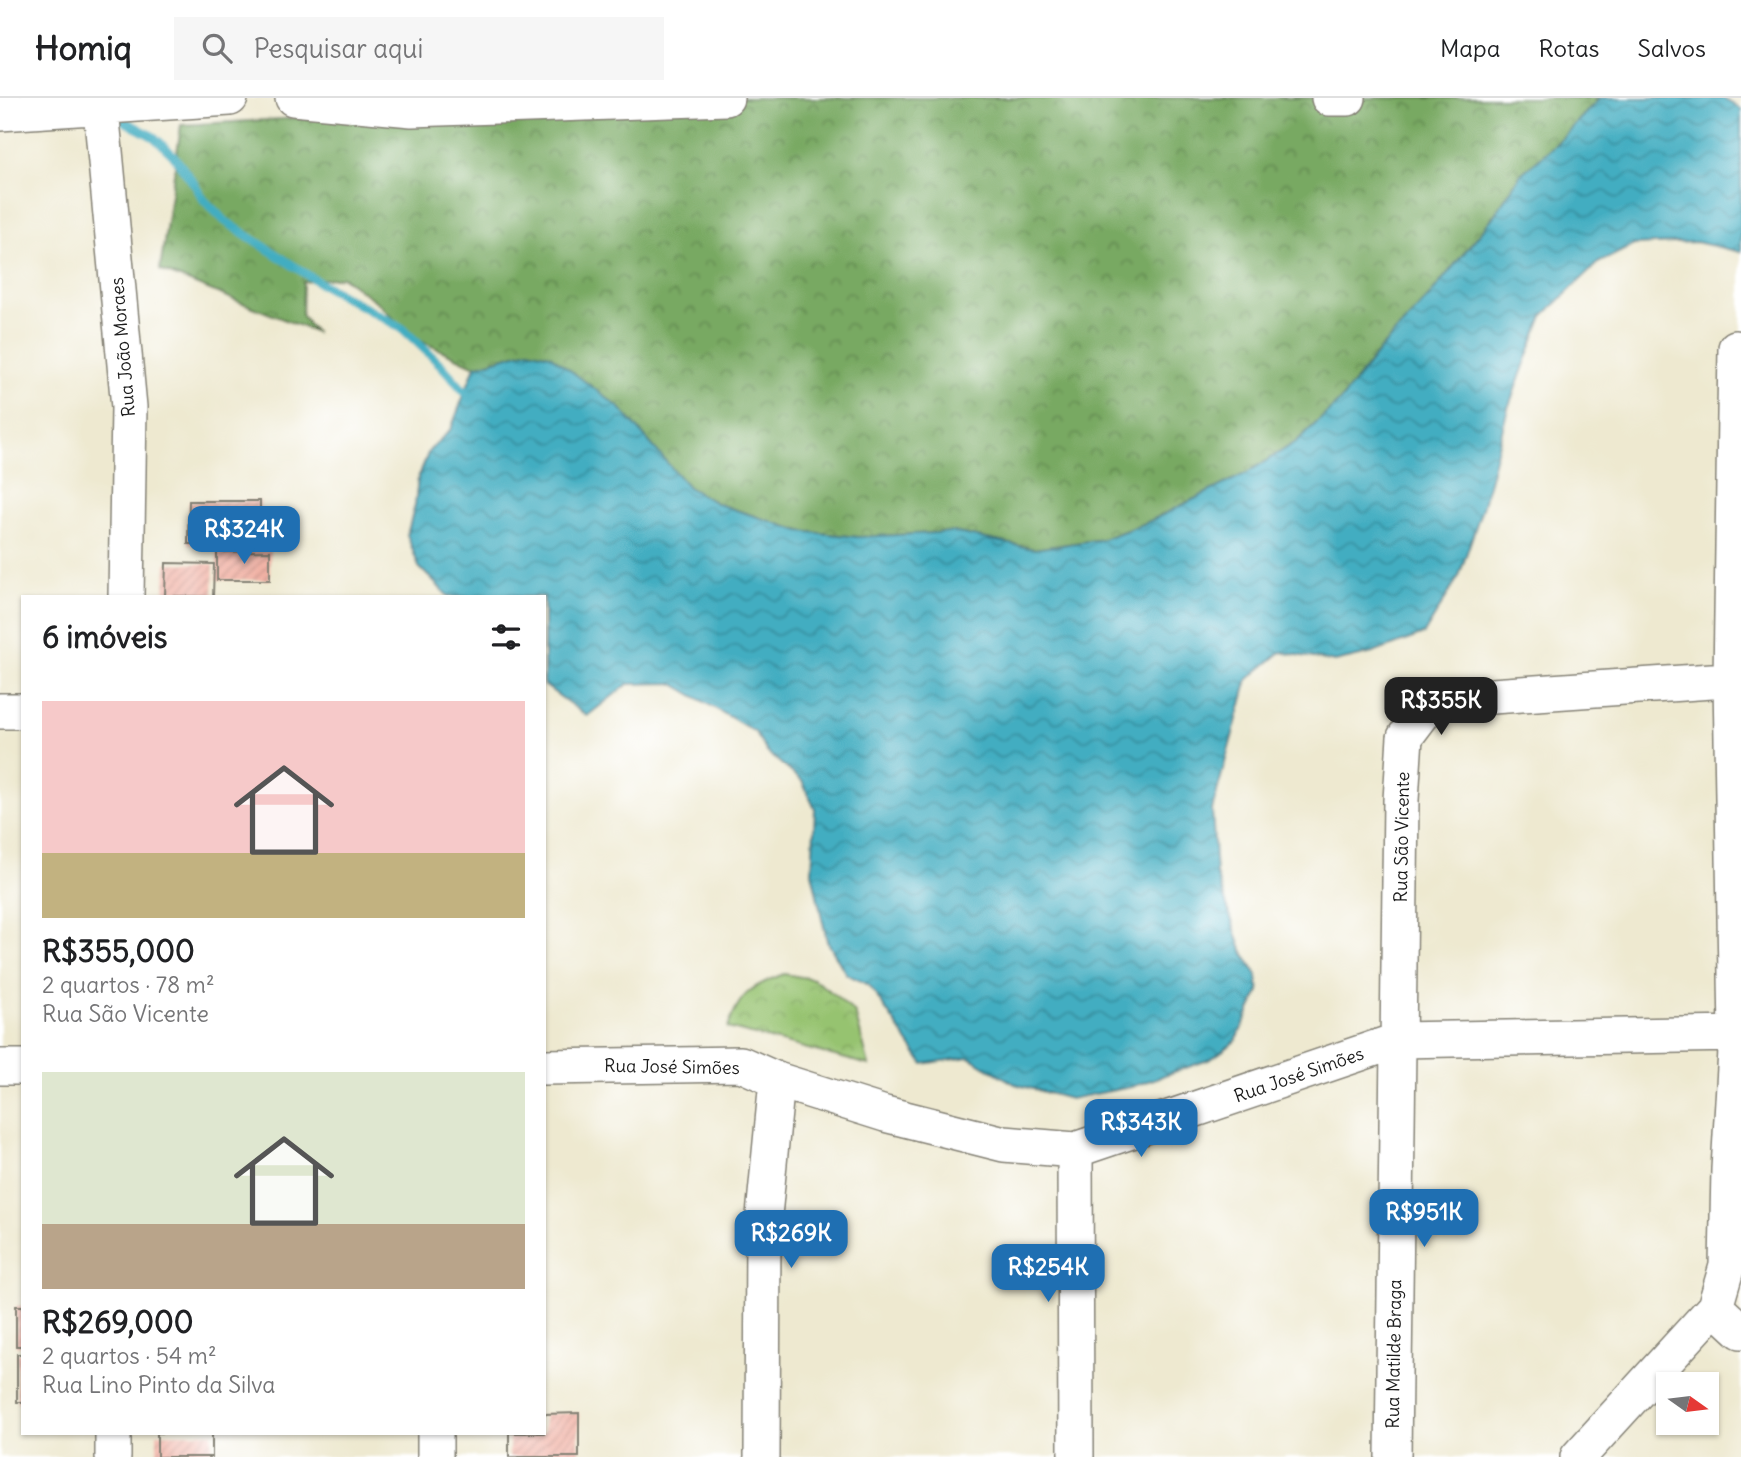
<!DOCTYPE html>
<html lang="pt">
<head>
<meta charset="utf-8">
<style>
	body { margin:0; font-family:Delius,sans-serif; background:#f6f6f6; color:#202124; height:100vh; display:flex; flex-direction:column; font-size:26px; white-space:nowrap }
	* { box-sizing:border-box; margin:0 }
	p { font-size:23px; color:#757577 }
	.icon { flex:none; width:38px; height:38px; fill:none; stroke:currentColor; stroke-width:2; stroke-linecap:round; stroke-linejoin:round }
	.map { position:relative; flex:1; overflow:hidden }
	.details { position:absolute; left:21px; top:497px; width:525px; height:840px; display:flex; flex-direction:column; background:#fff; border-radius:0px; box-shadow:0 2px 5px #0004 }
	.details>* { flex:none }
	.needle { width:46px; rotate:104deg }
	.fabs { position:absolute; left:1656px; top:1274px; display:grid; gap:14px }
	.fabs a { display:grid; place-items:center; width:63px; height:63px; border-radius:0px; background:#fff; box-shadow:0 2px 5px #0004; font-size:35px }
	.price { position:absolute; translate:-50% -60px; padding:0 16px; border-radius:14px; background:#1f6fb2; color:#fff; font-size:23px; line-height:46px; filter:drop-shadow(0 2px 4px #0008) }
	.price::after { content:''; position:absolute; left:50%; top:42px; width:21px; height:16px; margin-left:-10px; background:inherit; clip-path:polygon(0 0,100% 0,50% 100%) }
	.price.on { background:#222; color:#fff }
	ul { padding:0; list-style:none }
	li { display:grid; align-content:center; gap:14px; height:371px; padding:0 21px }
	li span { display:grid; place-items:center; height:217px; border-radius:0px; color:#555 }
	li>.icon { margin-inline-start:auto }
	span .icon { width:126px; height:126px; fill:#fffc; stroke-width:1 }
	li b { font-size:30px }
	h2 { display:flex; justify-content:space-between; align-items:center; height:84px; padding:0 21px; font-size:30px }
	header { display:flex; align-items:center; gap:42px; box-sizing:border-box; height:98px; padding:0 35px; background:#fff; border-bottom:2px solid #e0e0e0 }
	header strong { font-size:33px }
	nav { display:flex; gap:38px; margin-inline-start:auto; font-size:24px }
	.search { width:490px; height:63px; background:#f6f6f6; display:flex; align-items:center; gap:18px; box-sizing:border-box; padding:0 24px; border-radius:0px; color:#757577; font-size:26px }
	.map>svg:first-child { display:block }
	.forest { fill:url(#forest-crowns); stroke:#4a623f; stroke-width:2 }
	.park { fill:url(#park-crowns); stroke:#597046; stroke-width:2 }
	.water { fill:url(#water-waves); stroke:#2f646e; stroke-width:2 }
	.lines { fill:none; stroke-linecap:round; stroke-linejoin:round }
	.stream { stroke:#42adc1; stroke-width:9 }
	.building { fill:url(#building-hatch) }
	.minor-casing { stroke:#858276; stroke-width:38 }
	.minor { stroke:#fff; stroke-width:35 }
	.labels { text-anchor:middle; stroke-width:5; stroke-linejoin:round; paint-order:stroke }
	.street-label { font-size:18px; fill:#1c1c1c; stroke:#fff }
</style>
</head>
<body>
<header>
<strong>Homiq</strong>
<div class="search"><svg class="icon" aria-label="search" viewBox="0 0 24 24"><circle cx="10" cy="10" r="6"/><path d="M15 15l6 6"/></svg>Pesquisar aqui</div>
<nav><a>Mapa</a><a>Rotas</a><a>Salvos</a></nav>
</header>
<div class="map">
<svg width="1741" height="1359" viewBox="0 0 1741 1359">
	<defs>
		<pattern id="forest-crowns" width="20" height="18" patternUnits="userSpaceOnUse" patternTransform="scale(1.75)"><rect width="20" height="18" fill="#78a962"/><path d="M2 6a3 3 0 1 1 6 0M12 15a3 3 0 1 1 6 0" fill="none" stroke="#628950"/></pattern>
		<pattern id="park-crowns" width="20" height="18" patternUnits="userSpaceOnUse" patternTransform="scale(1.75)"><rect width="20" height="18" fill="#96c370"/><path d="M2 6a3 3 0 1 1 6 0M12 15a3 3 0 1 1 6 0" fill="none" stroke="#81a760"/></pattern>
		<pattern id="water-waves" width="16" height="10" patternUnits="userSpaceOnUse" patternTransform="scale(1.75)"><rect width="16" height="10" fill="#42adc1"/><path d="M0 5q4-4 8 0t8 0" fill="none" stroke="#368c9c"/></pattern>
		<pattern id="building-hatch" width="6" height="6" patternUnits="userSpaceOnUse" patternTransform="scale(1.75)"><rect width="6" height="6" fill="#f1b0a3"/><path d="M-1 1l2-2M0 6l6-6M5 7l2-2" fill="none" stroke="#ce978c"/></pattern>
	</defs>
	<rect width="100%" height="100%" fill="#fff"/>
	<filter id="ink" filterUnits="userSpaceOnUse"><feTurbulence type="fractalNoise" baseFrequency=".0143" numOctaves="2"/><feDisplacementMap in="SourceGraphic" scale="14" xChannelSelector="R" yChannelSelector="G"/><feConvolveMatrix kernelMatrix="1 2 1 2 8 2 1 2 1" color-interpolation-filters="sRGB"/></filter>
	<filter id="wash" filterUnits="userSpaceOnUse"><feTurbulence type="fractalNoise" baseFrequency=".00686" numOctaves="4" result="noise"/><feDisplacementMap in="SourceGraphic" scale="28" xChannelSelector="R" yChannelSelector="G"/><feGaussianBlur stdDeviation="1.57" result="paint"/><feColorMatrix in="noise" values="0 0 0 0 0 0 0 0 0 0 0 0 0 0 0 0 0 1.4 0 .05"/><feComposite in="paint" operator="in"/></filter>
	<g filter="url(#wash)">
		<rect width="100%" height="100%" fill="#eee9d0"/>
		<path class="forest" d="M635,0H1600L1557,45L1521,76L1493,119L1428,200L1382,249L1341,302L1296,344L1247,375L1146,425L1103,441L1034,451L953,434L858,439L800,433L718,406L687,389L620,310L529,252L475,268L412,239L377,204L342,179L303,184L302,218L315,234L160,172L181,27Z"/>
		<path class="park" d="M784,876L813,881L835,897L855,915L869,967L728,930C739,895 752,888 784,876Z"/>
		<path class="water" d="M1600,0H1722L1741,11V154L1696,144L1634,147L1598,165L1543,218L1508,310L1483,407L1459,478L1424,536L1373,555L1335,564L1281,554L1248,581L1212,712L1216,776L1242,852L1257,877L1259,893L1236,943L1211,961L1131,989L1070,1001L1015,986L969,959L923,966L869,887L846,876L827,843L812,774L815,711L802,683L767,654L755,634L672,585L628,586L587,618L544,587V499H449L419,469L407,437L415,407L418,380L429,353L451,331L475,268L529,252L550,257L620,310L688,389L718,406L800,433L858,439L953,434L1034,451L1103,441L1146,425L1247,375L1296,344L1341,302L1382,249L1428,200L1493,119L1521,76L1557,45Z"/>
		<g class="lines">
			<path class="stream" d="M117,19L154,39L173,57L195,87L204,102L225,123L323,187L402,230L441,267L473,303"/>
		</g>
		<g id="blocks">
			<path class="building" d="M189,403H260V446H188Z
				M270,453V482H217V454Z
				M166,465L214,466L213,499L165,498Z
				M16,1208H23V1248H16Z
				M17,1256H23V1304H17Z
				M579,1315V1359H509V1335H544V1316Z
				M157,1335H212V1359H157Z"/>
		</g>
	</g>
	<g filter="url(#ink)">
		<use href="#blocks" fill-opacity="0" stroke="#858276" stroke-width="2"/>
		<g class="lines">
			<defs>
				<path id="minor" d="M100,0L129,309L126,499
					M293,0L412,11L726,0
					M1329,0H1348
					M0,15L230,0
					M0,613H23
					M0,969H23
					M544,969L741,966L777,982L885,1016L1004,1046L1075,1052L1399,942L1737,936
					M1075,1052L1076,1359
					M1715,1209L1741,1233
					M113,1359V1335
					M435,1359V1335
					M762,1359L763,1128L777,982
					M1393,1359L1401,702L1405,639L1433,602L1741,581
					M1578,1359L1715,1209L1727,1168L1729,1071L1737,936L1731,582L1736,250"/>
			</defs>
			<use href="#minor" class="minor-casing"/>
			<use href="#minor" class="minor"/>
		</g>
	</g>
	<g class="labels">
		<g class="street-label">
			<text transform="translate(123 249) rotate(-95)" y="6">Rua João Moraes</text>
			<text transform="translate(1402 739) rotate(-89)" y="6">Rua São Vicente</text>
			<text transform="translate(672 969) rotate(1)" y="6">Rua José Simões</text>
			<text transform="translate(1299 977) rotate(-19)" y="6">Rua José Simões</text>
			<text transform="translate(1394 1256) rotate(-89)" y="6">Rua Matilde Braga</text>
		</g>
	</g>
</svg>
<div class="fabs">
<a><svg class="needle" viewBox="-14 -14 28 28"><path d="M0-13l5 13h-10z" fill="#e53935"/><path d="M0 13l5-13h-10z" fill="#757577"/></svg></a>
</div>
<b class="price" style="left:244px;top:468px">R$324K</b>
<b class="price on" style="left:1441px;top:639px">R$355K</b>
<b class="price" style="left:1141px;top:1061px">R$343K</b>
<b class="price" style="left:1424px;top:1151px">R$951K</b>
<b class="price" style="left:791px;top:1172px">R$269K</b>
<b class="price" style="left:1048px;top:1206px">R$254K</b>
<section class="details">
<h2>6 imóveis<svg class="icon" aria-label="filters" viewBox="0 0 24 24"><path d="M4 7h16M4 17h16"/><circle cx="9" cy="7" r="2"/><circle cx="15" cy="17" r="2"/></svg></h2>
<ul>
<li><span style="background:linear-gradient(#f6c9c9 70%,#c2b280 0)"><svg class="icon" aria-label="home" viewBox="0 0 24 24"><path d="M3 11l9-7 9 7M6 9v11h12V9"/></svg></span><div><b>R$355,000</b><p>2 quartos · 78 m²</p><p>Rua São Vicente</p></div></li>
<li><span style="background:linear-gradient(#dfe7d0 70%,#b9a48a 0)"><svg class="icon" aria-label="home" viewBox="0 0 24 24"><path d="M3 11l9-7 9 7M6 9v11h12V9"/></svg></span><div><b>R$269,000</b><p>2 quartos · 54 m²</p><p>Rua Lino Pinto da Silva</p></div></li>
</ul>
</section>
</div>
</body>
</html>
